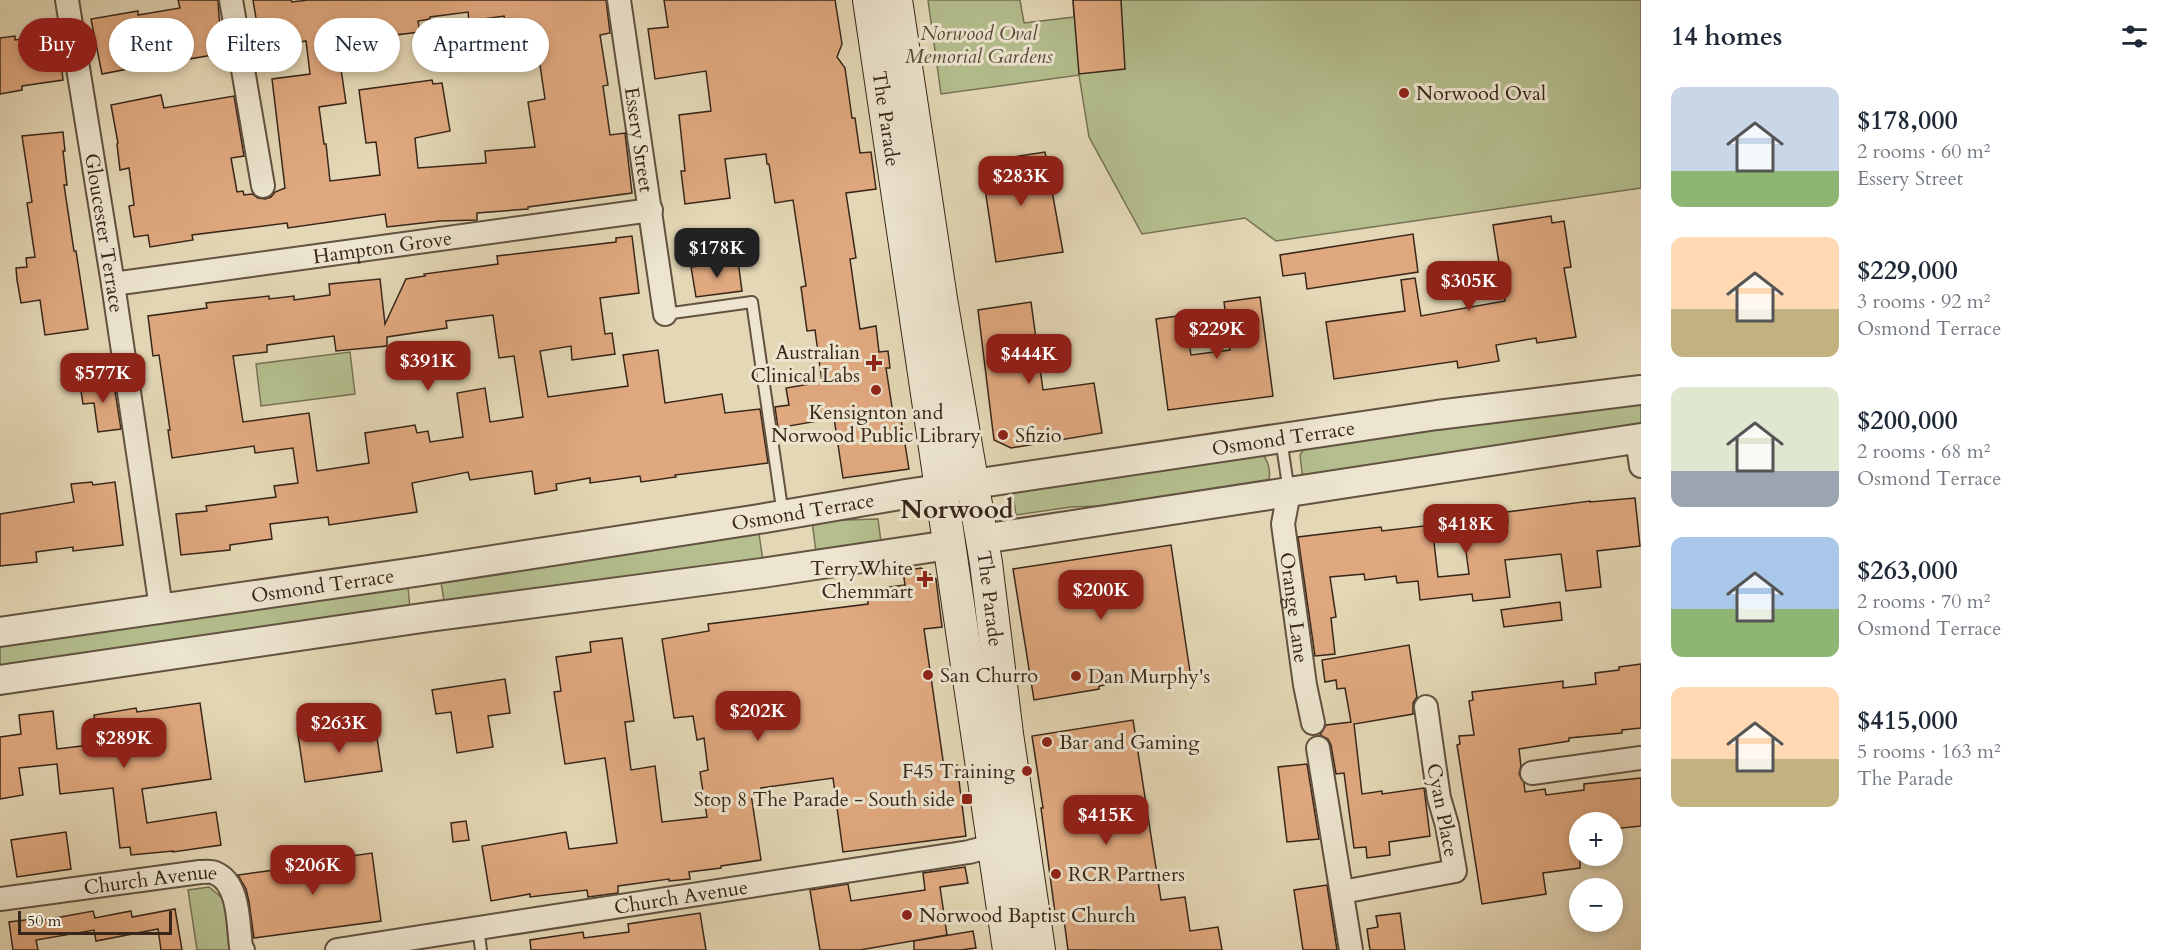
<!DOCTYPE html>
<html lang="en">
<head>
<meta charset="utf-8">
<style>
	body { margin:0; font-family:Cardo,serif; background:#f2f2f3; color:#1f2937; height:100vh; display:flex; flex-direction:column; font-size:22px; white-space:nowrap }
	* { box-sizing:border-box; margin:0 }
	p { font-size:20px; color:#747a83 }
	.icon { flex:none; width:33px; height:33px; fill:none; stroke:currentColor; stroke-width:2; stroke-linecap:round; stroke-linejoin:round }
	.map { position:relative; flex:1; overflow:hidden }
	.side { display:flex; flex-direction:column; background:#fff; width:540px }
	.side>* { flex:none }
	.top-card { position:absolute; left:18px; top:18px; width:570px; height:54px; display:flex; gap:12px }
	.buttons { position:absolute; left:1569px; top:812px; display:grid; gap:12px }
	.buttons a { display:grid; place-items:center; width:54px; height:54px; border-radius:50%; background:#fff; box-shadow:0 3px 9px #0003; font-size:30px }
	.scale { position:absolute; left:18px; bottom:15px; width:154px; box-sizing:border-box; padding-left:6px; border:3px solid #372619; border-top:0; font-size:16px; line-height:21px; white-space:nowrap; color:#372619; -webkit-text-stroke:4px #ede5cf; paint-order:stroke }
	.price { position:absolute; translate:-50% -51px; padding:0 14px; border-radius:12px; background:#8f2418; color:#fff; font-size:20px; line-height:39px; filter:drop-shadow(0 2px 3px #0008) }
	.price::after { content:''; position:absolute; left:50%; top:36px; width:18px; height:14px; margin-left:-9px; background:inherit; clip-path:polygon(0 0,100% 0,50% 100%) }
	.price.on { background:#222; color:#fff }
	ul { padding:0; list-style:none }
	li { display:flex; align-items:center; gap:18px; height:150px; padding:0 30px }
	li span { display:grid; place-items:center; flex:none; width:168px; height:120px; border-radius:12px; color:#555 }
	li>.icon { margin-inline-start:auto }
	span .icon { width:72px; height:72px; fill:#fffc; stroke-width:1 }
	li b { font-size:26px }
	h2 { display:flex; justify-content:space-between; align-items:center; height:72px; padding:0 30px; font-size:26px }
	.chip { padding:0 21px; border-radius:27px; background:#fff; box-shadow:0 3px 9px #0003; font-size:21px; line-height:54px }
	.chip.on { background:#8f2418; color:#fff }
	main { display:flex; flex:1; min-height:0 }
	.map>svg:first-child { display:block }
	.green { fill:#b4be8e; stroke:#767254; stroke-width:1.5 }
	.building { fill:#e0a87f; stroke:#372619; stroke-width:1.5; fill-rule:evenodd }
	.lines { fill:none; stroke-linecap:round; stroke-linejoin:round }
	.service-casing { stroke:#625240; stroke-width:14 }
	.minor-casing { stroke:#625240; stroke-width:26 }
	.tertiary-casing { stroke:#625240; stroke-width:32 }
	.secondary-casing { stroke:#372619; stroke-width:34 }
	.service { stroke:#ede5cf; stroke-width:10 }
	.minor { stroke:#ede5cf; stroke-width:22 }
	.tertiary { stroke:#ede5cf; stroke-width:28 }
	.secondary { stroke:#ede5cf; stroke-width:32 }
	.poi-dot { fill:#8f2418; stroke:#ede5cf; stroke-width:2 }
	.labels { text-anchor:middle; stroke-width:6; stroke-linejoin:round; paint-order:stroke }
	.park-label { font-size:20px; font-style:italic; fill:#564c36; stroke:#ede5cf }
	.poi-label { font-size:20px; fill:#372619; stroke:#ede5cf; text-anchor:start }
	.street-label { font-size:20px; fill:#372619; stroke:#ede5cf }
	.district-label { font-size:26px; font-weight:bold; fill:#372619; stroke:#ede5cf }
</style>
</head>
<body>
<main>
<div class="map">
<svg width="1641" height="950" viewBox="0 0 1641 950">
	<rect width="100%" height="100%" fill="#e4d7b5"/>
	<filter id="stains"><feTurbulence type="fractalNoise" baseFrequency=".00333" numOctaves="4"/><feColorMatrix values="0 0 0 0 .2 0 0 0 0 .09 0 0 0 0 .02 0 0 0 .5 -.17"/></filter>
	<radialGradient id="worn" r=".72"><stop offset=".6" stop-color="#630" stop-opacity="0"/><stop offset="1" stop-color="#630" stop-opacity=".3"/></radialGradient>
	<path class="green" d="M928,0H1020L1024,23L1074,17L1073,0H1641V188L1276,241L1245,218L1142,234L1089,137L1079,75L941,94Z
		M350,352L355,394L261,406L256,364Z
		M1641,397V431L1305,477L1302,473L1300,455L1305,447Z
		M1263,455C1269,462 1272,476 1267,484L1149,504L1071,507L1016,515L1013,494L1032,488Z
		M878,519L881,542L816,552L812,521Z
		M758,527L763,561L444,601L441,582Z
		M408,587L410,609L0,674V639Z
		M209,887L226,901L234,950H197L188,890Z"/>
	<path class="building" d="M178,0H218L219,17L225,53L189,59V57L102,74L91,19L138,11V15L180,8Z
		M253,0H291L292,2L308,0H606L610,33L600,35L608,85L603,86L610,135L625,133L632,193L528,207V209L477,213V220L440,221L387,227L385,214L288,228L287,223L192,235L193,240L150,247L148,235L134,237L129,206L134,205L129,168L120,170L117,144L118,143L111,105L161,95L164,108L234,96L244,156L231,158L237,192L243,191L244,195L252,194L258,198L265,199L271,197L275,192L285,188L272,79L310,74L306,41L261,49ZM468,12L469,21L504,16L509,49L537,45L545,99L528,102L535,147L485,151L486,163L418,168L415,138L450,131L442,83L433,84L432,80L359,90L366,143L376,142L380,175L330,181L326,144H324L319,107L346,103L337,42L420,32L418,21L430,19V17Z
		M664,0H835L842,44L837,57L845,68L852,118H855L860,153L871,152L876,189L846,193L856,258L850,259L860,329L876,326L879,352L888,351L890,368H886L894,420L901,419L909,469L843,478L834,418L778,428L775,407L789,405L786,388L822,382L815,330L807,331L801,287L806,286L793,200L775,203L769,164H767L766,154L725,159L730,198L685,204L681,171H685L679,115L711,111L706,71L655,79L648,29L668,27Z
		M1073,0H1121L1125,69L1079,74Z
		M15,36V40L42,36L43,46L59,44L63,80L22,86V90L0,94V38Z
		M63,132L65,151H63L67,185H64L74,251H76L88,329L45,335L40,300L21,303L17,280L16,268L27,267L26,258L35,257L27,203L32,202L22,136Z
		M1045,152L1063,252L996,262L981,162Z
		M1551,216L1552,223L1564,221L1571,267L1564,268L1576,337L1537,343L1536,338L1496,345L1499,361L1458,368L1457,361L1334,379L1326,322L1405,311L1401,280L1415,278L1421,316L1505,301L1493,225Z
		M1413,234L1418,272L1307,289L1305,273L1283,276L1280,255Z
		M632,236L639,293L600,298L605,334L612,333L615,354L572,360L571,346L540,351L548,397L628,386L623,355L658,350L665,403L722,394L725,413L760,409L768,463L675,475L676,477L641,482L640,476L590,483V478L556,484L557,490L535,494L532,471L470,480L468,472L412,483L417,512L329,525L328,517L270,524L272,539L230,545V550L181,555L176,514L207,511L206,506L276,497L274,486L298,483L293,448L255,453L254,446L172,458L168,430H170L159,355L153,356L148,316L207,308L206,303L269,296V299L294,296V300L330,295L329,284L380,279L385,324L406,279L425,276L424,274L498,264L497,256L616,242V238ZM493,315L499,358L514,356L523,417L490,422L485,388L457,393L463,437L430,442L428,431L417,433L415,425L365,433L369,463L317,471L309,413L243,422L233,356L267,352V345L334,336L336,351L387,346V337L447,328L446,321Z
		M738,261L742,291L696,297L691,267Z
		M1260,297L1273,396L1168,410L1156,319L1185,315L1191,355L1230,350L1224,302Z
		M1031,302L1043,390L1094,383L1102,433L1011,448L994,440L978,310Z
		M113,379L121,429L98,432L94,403L83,404L80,384Z
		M92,482L93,485L115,482L123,545L73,551V547L36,552L37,562L0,566V514L74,502L71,484Z
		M1635,498L1640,546L1597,551L1601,587L1566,591L1561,554L1505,560L1510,597L1473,601L1472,594L1420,600L1418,581L1397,583L1396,576L1365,580L1364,574L1330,577L1336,617L1331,618L1335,654L1315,656L1298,537L1381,527L1382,531L1432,525L1438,577L1469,574L1463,529L1508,523L1507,512L1590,501V502Z
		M1171,545L1190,672L1099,686V689L1034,700L1013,569Z
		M921,568L936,579L942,627L924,629L944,767L957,765L966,836L843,852L833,778L761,788L762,793L751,794L761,860L721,866V868L689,872L690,879L669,881V879L618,886V893L588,897L587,890L530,897V894L491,901L482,846L566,832L569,849L617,843L605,758L565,764L554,692L561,691L556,657L591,652L590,642L622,638L634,721L625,722L631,770L655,766L662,822L707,817L700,772L708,770L704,738L697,740L693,716L674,718L662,639L709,631L708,624L868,604L867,590L905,585L903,571Z
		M1560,602L1562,620L1504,627L1501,610Z
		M1409,645L1417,697L1413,703V714L1354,724L1362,794L1382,791V794L1424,788L1430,836L1389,842L1390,855L1367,858L1366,847L1354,848L1344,773L1336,774L1331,745L1328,739L1320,735L1326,725L1351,722L1345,688L1337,689L1336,680L1325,682L1322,660Z
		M1641,664V728L1622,730V733L1569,738V741L1519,749L1521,766L1519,774L1524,783L1525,792L1545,789L1546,795L1584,790V784L1641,778V826L1612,829V822H1580V868L1543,873L1546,894L1482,904L1457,745L1460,744L1459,736L1474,735L1469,701L1473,700L1472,692L1563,681V688L1596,684L1595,673L1619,670V667Z
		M505,679L510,713L488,716L493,747L457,753L451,712L436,714L432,690Z
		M200,703L211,779L142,789L147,823L216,812L221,845L173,852V851L131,855L130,847L120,848L113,788L60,794L57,764L19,768L23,795L0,799V737L21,734L19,715L53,711L57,749L98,744L94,715L136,708L137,712Z
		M1133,720L1161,900L1185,897L1190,931L1218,927L1222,950H1068L1063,912L1055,913L1041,808H1043L1032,736Z
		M358,726L360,737L376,731L382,771L305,782L298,735Z
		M1307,764L1319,839L1287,842L1278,767Z
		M466,821L469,840L453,842L451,823Z
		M66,832L71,869L17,877L11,840Z
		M372,853L381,921L254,938L249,902L246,889L238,875L282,869V866Z
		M965,867L968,883L940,887L947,935L860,950H820L810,890L848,884L851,901L925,890L923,873Z
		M1327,885L1337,950H1303L1294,890Z
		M175,909L182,950H161L158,929L96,941L94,930L36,940L38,950H13L9,922L33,919V922L93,911L95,918L131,911L132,917Z
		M700,913L706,950H531L530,940L583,932L584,938L629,932L628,924Z
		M1400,913L1405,950H1370L1367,929L1378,927L1376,916Z
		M973,931L976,948L960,950H914V941Z"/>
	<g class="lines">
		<defs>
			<path id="service" d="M665,314L752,302L783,515
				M1281,439L1289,492
				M478,928L481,950"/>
			<g id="minor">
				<path id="s1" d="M67,0L113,284L161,608"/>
				<path d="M231,0L263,186"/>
				<path id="s2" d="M619,0L665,314"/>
				<path id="s3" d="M113,284L651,210"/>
				<path d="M1637,439L1641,466"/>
				<path id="s4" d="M1289,492L1283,524L1305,685L1313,723"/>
				<path d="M1318,748L1351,950"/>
				<path d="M1532,773L1641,758"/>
				<path d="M1342,892L1455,871L1447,825L1439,798L1426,707"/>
				<path id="s5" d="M0,899L200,872C204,872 211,871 215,873C240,883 238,925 241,947L243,950"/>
				<path id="s6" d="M337,950L969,852L1007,842"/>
			</g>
			<g id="tertiary">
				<path d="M982,539L1641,438"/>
				<path id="s7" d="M0,632L422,571L753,520L906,494L1437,415L1641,390"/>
				<path d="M0,680L429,617L762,573L949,545"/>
			</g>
			<g id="secondary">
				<path id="s8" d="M869,0L1009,950"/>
				<path id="s9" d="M896,0L941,299L986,563L1007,734L1039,950"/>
			</g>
		</defs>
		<use href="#service" class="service-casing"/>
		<use href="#minor" class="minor-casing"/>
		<use href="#tertiary" class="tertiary-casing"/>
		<use href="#secondary" class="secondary-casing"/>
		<use href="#service" class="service"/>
		<use href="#minor" class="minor"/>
		<use href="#tertiary" class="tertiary"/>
		<use href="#secondary" class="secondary"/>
	</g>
	<g class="poi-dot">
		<circle cx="1404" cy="93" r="6"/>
		<path d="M871 354h6v6h6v6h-6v6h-6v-6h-6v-6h6z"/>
		<circle cx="876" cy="390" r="6"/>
		<circle cx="1003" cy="435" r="6"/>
		<path d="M922 570h6v6h6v6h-6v6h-6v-6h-6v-6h6z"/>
		<circle cx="928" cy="675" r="6"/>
		<circle cx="1076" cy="676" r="6"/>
		<circle cx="1047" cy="742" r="6"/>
		<circle cx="1027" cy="771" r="6"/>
		<rect x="961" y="793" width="12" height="12" rx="3"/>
		<circle cx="1056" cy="874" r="6"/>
		<circle cx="907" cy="915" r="6"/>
	</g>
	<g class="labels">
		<g class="park-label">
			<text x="979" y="40">Norwood Oval<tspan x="979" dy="23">Memorial Gardens</tspan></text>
		</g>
		<g class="poi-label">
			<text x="1416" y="100">Norwood Oval</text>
			<text x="860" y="359" text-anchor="end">Australian<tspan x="860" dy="23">Clinical Labs</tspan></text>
			<text x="876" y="419" text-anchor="middle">Kensignton and<tspan x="876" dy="23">Norwood Public Library</tspan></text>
			<text x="1015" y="442">Sfizio</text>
			<text x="913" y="575" text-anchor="end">TerryWhite<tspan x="913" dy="23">Chemmart</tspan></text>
			<text x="940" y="682">San Churro</text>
			<text x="1088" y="683">Dan Murphy's</text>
			<text x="1059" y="749">Bar and Gaming</text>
			<text x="1015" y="778" text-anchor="end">F45 Training</text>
			<text x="955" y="806" text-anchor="end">Stop 8 The Parade - South side</text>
			<text x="1068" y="881">RCR Partners</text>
			<text x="919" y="922">Norwood Baptist Church</text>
		</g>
		<g class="street-label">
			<text dy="7" stroke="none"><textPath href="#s8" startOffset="120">The Parade</textPath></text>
			<text dy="7" stroke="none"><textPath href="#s2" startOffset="141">Essery Street</textPath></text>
			<text dy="7" stroke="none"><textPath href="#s1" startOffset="236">Gloucester Terrace</textPath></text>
			<text dy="7" stroke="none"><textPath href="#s3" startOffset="272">Hampton Grove</textPath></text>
			<text dy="7" stroke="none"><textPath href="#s7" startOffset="1298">Osmond Terrace</textPath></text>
			<text dy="7" stroke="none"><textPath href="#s7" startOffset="812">Osmond Terrace</textPath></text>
			<text dy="7" stroke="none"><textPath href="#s7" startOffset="326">Osmond Terrace</textPath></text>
			<text dy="7" stroke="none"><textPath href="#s9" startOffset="606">The Parade</textPath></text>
			<text dy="7" stroke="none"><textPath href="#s4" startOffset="117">Orange Lane</textPath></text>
			<text transform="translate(1443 810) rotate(79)" y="7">Cyan Place</text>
			<text dy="7" stroke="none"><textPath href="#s5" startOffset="152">Church Avenue</textPath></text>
			<text dy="7" stroke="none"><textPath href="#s6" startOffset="348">Church Avenue</textPath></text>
		</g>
		<g class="district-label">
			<text x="957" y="518">Norwood</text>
		</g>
	</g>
	<rect width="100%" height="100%" filter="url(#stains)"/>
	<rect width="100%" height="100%" fill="url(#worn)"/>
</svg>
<div class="buttons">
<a>+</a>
<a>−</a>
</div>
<div class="scale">50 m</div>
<b class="price" style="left:1021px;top:207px">$283K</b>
<b class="price on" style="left:717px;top:279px">$178K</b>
<b class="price" style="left:1469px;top:312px">$305K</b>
<b class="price" style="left:1217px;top:360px">$229K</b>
<b class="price" style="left:1029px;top:385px">$444K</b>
<b class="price" style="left:428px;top:392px">$391K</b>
<b class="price" style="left:103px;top:404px">$577K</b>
<b class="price" style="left:1466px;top:555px">$418K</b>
<b class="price" style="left:1101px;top:621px">$200K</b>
<b class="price" style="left:758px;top:742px">$202K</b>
<b class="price" style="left:339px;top:754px">$263K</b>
<b class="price" style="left:124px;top:769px">$289K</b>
<b class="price" style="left:1106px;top:846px">$415K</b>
<b class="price" style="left:313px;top:896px">$206K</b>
<div class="top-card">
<a class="chip on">Buy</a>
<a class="chip">Rent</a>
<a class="chip">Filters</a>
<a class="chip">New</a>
<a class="chip">Apartment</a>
</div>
</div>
<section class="side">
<h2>14 homes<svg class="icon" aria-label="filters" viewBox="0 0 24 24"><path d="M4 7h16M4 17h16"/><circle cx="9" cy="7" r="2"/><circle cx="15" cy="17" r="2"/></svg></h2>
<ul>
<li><span style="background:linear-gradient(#c9d6e8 70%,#8fb573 0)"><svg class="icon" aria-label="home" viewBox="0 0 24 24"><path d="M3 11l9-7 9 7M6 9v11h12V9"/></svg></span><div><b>$178,000</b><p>2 rooms · 60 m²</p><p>Essery Street</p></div></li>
<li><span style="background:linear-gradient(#ffd9b3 60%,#c2b280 0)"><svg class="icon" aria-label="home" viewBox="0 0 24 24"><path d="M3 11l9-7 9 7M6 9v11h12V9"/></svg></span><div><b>$229,000</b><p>3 rooms · 92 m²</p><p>Osmond Terrace</p></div></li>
<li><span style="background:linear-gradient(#dfe7d0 70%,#9aa5b1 0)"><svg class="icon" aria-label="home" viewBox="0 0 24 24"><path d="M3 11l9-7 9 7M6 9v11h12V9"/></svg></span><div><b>$200,000</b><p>2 rooms · 68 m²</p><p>Osmond Terrace</p></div></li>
<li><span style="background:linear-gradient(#a9c7e8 60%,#8fb573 0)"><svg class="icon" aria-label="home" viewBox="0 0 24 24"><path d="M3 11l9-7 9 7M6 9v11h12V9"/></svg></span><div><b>$263,000</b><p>2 rooms · 70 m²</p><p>Osmond Terrace</p></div></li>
<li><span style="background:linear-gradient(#ffd9b3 60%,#c2b280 0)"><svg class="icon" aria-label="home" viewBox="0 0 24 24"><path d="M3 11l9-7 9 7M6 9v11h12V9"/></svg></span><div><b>$415,000</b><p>5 rooms · 163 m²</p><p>The Parade</p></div></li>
</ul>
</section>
</main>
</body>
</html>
